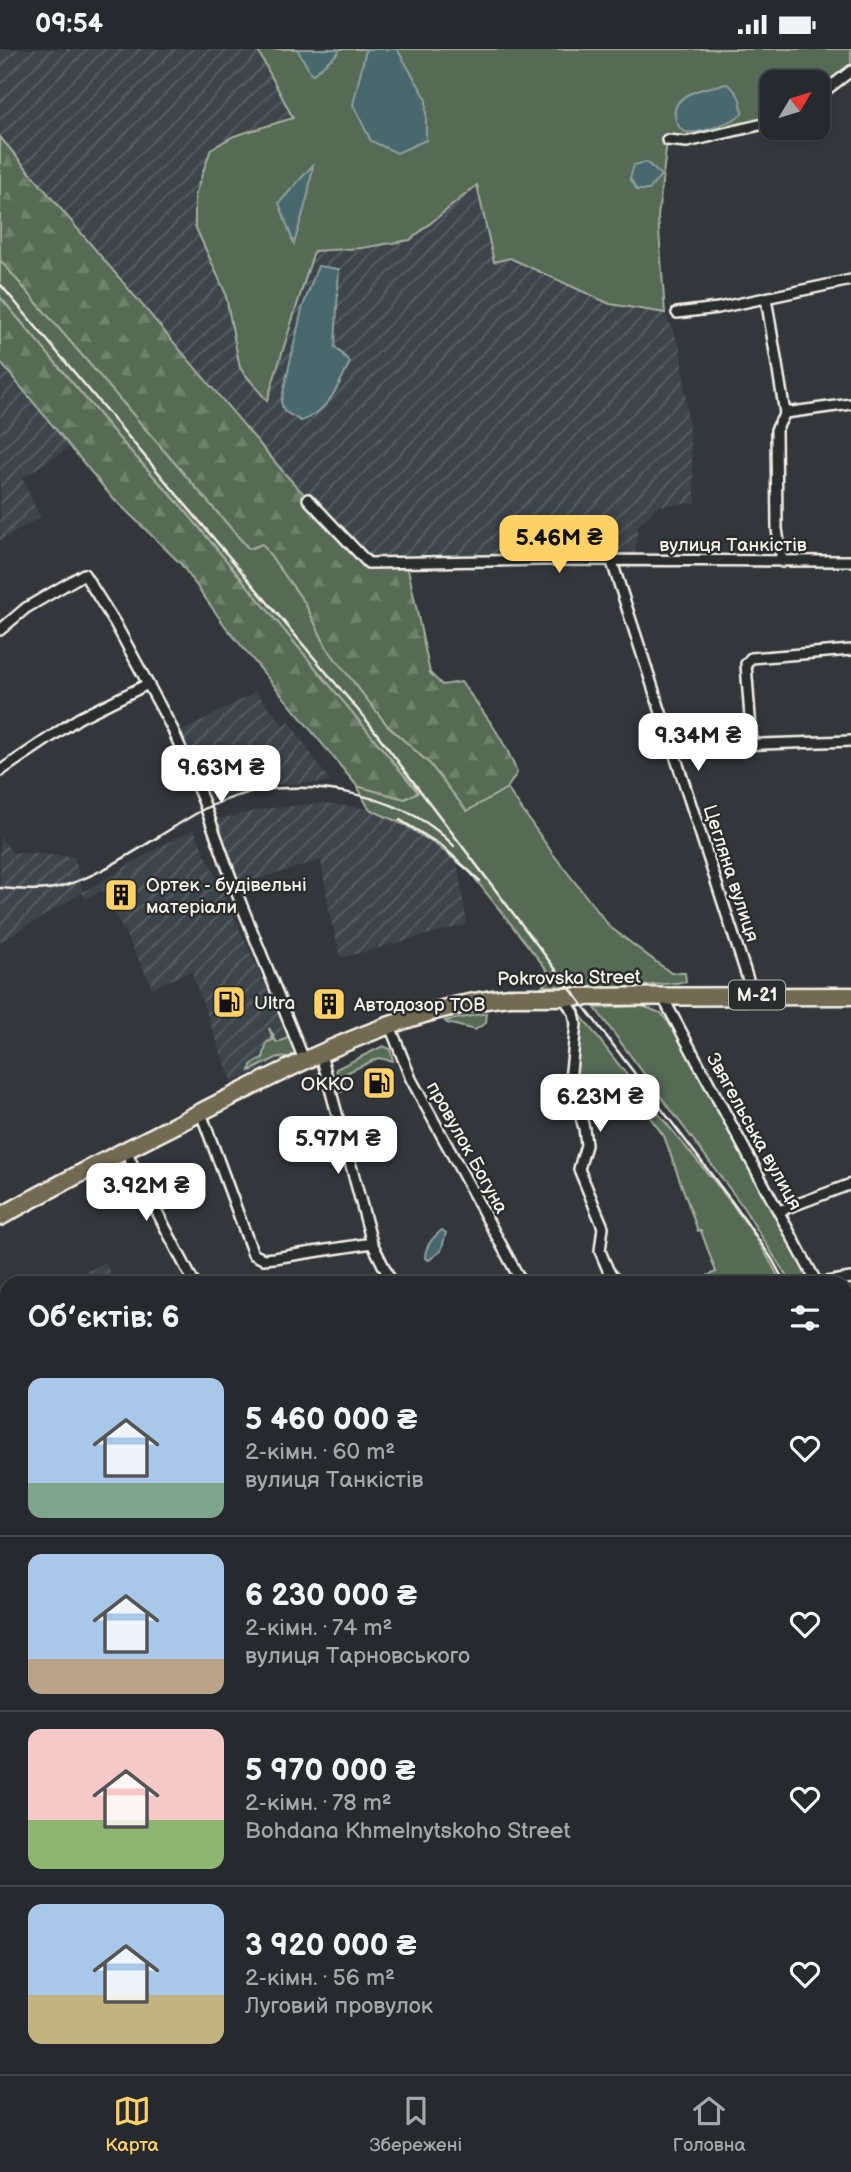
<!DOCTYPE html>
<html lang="uk">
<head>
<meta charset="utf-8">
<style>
	body { margin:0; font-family:"Balsamiq Sans",sans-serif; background:#323539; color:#f1f3f6; height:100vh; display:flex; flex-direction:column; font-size:26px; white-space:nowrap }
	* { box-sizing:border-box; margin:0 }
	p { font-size:23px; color:#a4a6aa }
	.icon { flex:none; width:38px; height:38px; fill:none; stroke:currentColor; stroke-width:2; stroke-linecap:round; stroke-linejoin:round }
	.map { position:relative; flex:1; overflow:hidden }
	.sheet { position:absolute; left:0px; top:1227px; width:852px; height:800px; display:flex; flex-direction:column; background:#26292d; border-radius:21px 21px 0 0; box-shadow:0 2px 5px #0004,0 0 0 2px #424549 }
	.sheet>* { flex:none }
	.needle { width:46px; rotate:52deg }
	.controls { position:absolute; left:760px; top:21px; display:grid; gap:14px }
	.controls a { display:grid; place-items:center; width:70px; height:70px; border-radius:14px; background:#26292d; box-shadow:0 2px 5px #0004,0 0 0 2px #424549; font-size:35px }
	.price { position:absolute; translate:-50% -60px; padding:0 16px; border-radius:14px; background:#fff; color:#222; font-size:23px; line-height:46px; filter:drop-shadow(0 2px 4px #0008) }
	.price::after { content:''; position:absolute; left:50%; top:42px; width:21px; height:16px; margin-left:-10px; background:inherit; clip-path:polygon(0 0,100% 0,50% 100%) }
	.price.selected { background:#ffd166; color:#111 }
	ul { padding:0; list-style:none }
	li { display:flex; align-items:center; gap:21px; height:175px; padding:0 28px }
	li+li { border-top:2px solid #424549 }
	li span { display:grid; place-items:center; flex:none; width:196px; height:140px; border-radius:14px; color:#555 }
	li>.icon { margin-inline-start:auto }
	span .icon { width:84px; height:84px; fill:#fffc; stroke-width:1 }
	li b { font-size:30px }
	h2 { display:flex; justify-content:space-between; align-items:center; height:84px; padding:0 28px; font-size:30px }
	.status { display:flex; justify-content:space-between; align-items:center; height:49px; padding:0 35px; background:#26292d; direction:ltr }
	.status svg { height:19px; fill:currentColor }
	.tabs { display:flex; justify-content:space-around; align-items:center; height:98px; border-top:2px solid #424549; background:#26292d; font-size:19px; color:#a4a6aa }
	.tabs a { display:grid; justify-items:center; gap:4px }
	.tabs .selected { color:#ffd166 }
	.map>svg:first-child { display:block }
	.industrial { fill:url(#industrial-furrows) }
	.green { fill:#576b55; stroke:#a6ae9e; stroke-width:2 }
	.forest { fill:url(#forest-firs); stroke:#a6ae9e; stroke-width:2 }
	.water { fill:#4a686d; stroke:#8e9f9e; stroke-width:2 }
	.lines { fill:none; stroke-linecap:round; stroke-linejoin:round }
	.stream { stroke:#8e9f9e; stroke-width:2.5 }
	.street-casing { stroke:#f4f1e8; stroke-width:14 }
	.highway-casing { stroke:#f4f1e8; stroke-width:21 }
	.street { stroke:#2a2d2e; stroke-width:9 }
	.highway { stroke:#736b52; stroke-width:16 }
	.rail { stroke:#f4f1e8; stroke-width:2.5 }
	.labels { text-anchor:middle; stroke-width:5; stroke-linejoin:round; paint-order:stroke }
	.shield { fill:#2a2d2e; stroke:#b7b6b0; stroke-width:2 }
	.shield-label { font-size:18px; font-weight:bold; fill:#f4f1e8 }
	.street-label { font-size:19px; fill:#f4f1e8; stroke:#2a2d2e }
	.poi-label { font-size:19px; fill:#f4f1e8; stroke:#2a2d2e; text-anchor:start }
</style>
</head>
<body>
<div class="status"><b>09:54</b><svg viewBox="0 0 49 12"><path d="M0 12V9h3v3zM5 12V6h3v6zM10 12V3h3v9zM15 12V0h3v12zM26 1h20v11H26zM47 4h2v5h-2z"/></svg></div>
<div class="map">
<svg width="851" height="2025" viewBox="0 0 851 2025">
	<defs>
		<pattern id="industrial-furrows" width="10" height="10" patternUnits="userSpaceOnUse" patternTransform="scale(1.75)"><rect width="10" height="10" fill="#3e444c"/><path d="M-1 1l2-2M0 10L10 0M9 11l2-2" fill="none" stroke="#5a5f66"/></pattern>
		<pattern id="forest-firs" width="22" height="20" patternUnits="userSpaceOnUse" patternTransform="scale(1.75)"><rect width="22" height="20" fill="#576b55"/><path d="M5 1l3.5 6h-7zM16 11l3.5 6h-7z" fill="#70816d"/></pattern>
	</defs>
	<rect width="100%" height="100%" fill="#33373c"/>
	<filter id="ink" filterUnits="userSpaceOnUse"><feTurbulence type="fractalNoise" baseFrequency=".0143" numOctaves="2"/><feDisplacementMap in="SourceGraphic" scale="14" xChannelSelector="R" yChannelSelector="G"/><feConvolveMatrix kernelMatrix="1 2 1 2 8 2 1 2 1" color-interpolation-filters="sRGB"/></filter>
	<g filter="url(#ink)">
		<path class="industrial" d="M0,0H257L294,69L234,87L195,146V177L225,243L240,319L267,351L314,201L362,199L409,191L477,136L510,209L610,255L665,264L681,300L696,454L658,457L638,477L634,513L368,514L286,426L0,88Z
			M0,313L70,398L22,429L40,468L0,492Z
			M255,641L283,676L289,672L330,733L279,735L204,754L175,686L248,647Z
			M324,754L369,760L405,776L457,812L467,875L341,909L330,867L321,811L234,837L211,772L264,760Z
			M194,780L296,1004L232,1033L191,922L153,939L103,841L86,850L82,844L0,893V788L12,803L75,808L83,843L161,797Z
			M105,1213L115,1234H64L98,1217Z
			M851,1737V2025H828L826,2020H845V1740Z"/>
		<path class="green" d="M257,0H851V22L817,48V33H772V73L729,85L667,92L658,168L665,264L610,255L510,209L494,213L477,136L410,191L362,199L314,202L267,352L240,319L225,243L195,177V146L211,100L234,87L293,69Z
			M0,211L248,499L262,494L305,554L327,599L388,677L430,715L467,762L507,739L553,805L610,878L671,924H685L686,933L620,939L542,937L548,932L547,921L469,822L439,798L405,776L369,760L357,737L405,750L418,743L182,458L123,394L0,248Z
			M642,957L661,964L679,988L812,1234H791L741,1155L595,959Z
			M487,964L486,974L475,981L447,974L445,972Z
			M579,964C606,999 633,1035 662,1069C704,1121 753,1173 781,1234H709L707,1227L716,1223L701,1182H698L664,1087L629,1041L581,1058L573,1021L581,971Z
			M269,979L277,994L286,990L289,985L295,1004L287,1009L278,1008L250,1022L251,1016L263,1009L267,993L273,991Z
			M383,997L390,1000L393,1012L378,1009L342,1026L346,1041L341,1043L336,1020Z
			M845,1288L851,1294V1363L845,1349Z
			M845,1382L851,1396V1518L845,1505Z
			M0,1557L7,1566V1760L0,1758Z
			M347,2020H590L598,2025H350Z"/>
		<path class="forest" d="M0,88L286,426L368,514L407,515L430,624L442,636L461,633C482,661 505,690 517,724L507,739L467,762L430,715L388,677L327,599L305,554L262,495L249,500L0,211Z
			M0,248L123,394L182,458L418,743L405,750L357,737L225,577L181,515L111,447L0,313Z
			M3,1909H7V1987L0,1983V1914Z"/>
		<path class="water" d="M297,0H339L338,4L312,26Z
			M366,0H397L426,49V91L397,104L371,92L353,56Z
			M727,35C738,42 742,51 742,65C732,73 699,86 686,83C681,82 677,76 676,71C667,44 709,38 727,35Z
			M646,113L661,126L649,141H637L630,129L634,116Z
			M313,116L308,146L294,195L279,154Z
			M318,217L339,220L335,298L350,313C338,338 328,363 301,372L284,362L281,353L302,260Z
			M442,1181L446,1184L441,1202L429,1211L425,1209C425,1197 433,1188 442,1181Z"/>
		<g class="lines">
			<path class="stream" d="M0,1758L7,1760
				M590,2020L598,2025"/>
			<defs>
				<path id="street" d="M817,48L851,22
					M667,91L687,93L772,73
					M766,249L785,364L776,381L777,480L782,513
					M677,264L718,259L851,231
					M785,364L851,355
					M308,450L368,514L543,511L851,512
					M612,513L753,946
					M0,581L26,559L84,525L115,574L173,681L204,754L234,837L305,1013
					M752,695L746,615L751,609L851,601
					M674,698L851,692
					M0,722L79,669L148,635
					M662,947L817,1234
					M564,949L574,964L576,975L570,1031L584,1079L586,1096L579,1120L603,1178L600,1202L608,1221L618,1234
					M390,977L411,1030L522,1234
					M321,1006L372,1194L392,1234
					M201,1064L253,1205L263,1210L274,1209L372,1194
					M125,1101L194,1234
					M779,1162L851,1135
					M820,1234L851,1229
					M845,1283L851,1288
					M0,1348L7,1353
					M845,1518L851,1530
					M845,1719L851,1716
					M0,1983L7,1987
					M58,2020L62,2025
					M436,2020L446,2025
					M826,2020L828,2025
					M32,2025L37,2020
					M409,2025V2020"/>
				<path id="highway" d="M0,1168C66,1130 135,1097 203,1062C299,1014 402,958 510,948L851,947"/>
			</defs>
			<use href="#street" class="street-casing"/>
			<use href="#highway" class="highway-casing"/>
			<use href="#street" class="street"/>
			<use href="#highway" class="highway"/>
			<path class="rail" d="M0,235L368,673L733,1154L772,1210L785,1234
				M400,771L442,797L480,832
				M0,839C16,840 32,842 48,840C97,834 161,783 206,759C224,751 243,744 262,741C327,733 408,748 454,797
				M845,1370L851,1385"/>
		</g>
	</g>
	<defs>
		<symbol id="building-square" viewBox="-11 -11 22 22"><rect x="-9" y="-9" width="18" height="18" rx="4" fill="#ffd166" stroke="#2a2d2e"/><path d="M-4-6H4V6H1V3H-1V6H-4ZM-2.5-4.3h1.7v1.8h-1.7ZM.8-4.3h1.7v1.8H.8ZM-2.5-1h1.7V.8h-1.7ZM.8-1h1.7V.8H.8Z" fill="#111"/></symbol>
		<symbol id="fuel-square" viewBox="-11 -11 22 22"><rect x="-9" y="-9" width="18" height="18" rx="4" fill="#ffd166" stroke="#2a2d2e"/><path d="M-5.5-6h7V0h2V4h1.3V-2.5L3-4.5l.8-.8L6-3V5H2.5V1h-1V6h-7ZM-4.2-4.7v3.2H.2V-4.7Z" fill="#111"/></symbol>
	</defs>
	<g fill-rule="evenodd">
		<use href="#building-square" x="102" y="827" width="38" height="38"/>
		<use href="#fuel-square" x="210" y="934" width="38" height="38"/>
		<use href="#building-square" x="310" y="936" width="38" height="38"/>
		<use href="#fuel-square" x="360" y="1015" width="38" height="38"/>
	</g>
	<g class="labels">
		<rect class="shield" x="729" y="931.5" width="56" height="29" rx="5"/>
		<g class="shield-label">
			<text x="757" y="952">М-21</text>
		</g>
		<g class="street-label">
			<text x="733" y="502">вулиця Танкістів</text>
			<text transform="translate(732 824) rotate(72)" y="7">Цегляна вулиця</text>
			<text transform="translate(569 928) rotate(-1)" y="7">Pokrovska Street</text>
			<text transform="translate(755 1082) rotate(61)" y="7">Звягельська вулиця</text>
			<text transform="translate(468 1098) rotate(61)" y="7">провулок Богуна</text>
		</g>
		<g class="poi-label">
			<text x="146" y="842">Ортек - будівельні<tspan x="146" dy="22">матеріали</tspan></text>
			<text x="254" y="960">Ultra</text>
			<text x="354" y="962">Автодозор ТОВ</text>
			<text x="354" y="1041" text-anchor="end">OKKO</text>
		</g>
	</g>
</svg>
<div class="controls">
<a><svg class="needle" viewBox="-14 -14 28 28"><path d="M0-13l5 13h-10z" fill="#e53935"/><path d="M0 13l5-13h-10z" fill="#a4a6aa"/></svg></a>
</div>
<b class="price selected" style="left:559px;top:526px">5.46M ₴</b>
<b class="price" style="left:698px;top:724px">9.34M ₴</b>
<b class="price" style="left:221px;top:756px">9.63M ₴</b>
<b class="price" style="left:600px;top:1085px">6.23M ₴</b>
<b class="price" style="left:338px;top:1127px">5.97M ₴</b>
<b class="price" style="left:146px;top:1174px">3.92M ₴</b>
<section class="sheet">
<h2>Об’єктів: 6<svg class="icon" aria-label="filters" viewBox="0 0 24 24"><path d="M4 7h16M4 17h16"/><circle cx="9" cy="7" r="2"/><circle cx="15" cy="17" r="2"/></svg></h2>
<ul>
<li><span style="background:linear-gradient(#a9c7e8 75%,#7fa58c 0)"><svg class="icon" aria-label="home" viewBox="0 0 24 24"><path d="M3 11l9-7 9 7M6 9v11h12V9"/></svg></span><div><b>5 460 000 ₴</b><p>2-кімн. · 60 m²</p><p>вулиця Танкістів</p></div><svg class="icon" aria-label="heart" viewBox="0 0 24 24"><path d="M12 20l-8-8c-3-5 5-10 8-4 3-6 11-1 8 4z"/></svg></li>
<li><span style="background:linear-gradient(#a9c7e8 75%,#b9a48a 0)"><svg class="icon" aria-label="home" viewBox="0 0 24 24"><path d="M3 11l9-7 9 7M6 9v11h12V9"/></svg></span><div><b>6 230 000 ₴</b><p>2-кімн. · 74 m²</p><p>вулиця Тарновського</p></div><svg class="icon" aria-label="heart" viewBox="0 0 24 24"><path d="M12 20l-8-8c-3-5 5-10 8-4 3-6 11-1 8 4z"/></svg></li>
<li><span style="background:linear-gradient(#f6c9c9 65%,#8fb573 0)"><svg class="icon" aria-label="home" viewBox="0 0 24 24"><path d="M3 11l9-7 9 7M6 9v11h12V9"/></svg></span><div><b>5 970 000 ₴</b><p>2-кімн. · 78 m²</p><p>Bohdana Khmelnytskoho Street</p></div><svg class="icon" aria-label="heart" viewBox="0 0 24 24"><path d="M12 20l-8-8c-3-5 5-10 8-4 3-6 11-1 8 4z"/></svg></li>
<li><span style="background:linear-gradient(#a9c7e8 65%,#c2b280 0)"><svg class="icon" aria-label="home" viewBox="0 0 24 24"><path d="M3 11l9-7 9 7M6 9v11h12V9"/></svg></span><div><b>3 920 000 ₴</b><p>2-кімн. · 56 m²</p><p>Луговий провулок</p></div><svg class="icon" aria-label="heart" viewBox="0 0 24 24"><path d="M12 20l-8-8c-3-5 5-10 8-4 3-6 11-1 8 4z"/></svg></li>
</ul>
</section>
</div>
<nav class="tabs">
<a class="selected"><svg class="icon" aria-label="map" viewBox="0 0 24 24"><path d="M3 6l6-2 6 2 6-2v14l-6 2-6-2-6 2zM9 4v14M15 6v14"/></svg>Карта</a>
<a><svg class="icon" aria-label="saved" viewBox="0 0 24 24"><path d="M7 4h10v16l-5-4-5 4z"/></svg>Збережені</a>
<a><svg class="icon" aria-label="home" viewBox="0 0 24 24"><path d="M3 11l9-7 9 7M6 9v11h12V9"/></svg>Головна</a>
</nav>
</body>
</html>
